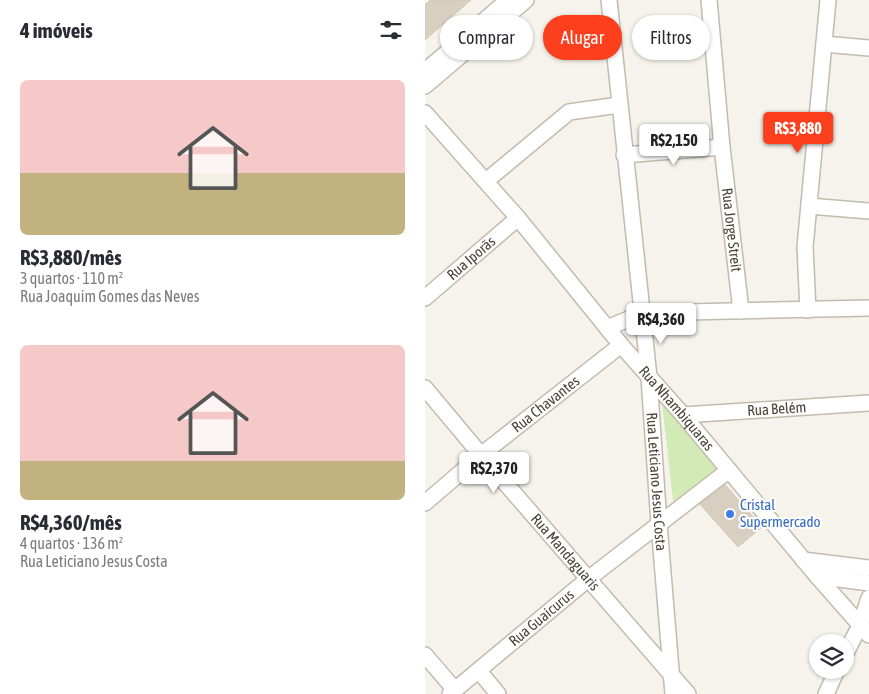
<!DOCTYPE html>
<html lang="pt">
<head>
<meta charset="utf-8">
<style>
	body { margin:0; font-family:"Asap Condensed",sans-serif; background:#f2f2f3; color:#2b2b33; height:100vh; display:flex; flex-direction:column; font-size:19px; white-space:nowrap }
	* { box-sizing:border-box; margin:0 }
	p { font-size:16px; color:#7c7c81 }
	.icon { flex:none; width:28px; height:28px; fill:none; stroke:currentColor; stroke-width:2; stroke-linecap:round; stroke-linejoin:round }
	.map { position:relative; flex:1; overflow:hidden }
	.side { display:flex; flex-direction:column; background:#fff; width:425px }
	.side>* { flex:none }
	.guide { position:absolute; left:15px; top:15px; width:354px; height:45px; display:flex; gap:10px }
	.tools { position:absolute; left:384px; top:634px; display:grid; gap:10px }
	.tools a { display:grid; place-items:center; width:45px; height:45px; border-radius:50%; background:#fff; box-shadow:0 1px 4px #0004; font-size:25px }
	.price { position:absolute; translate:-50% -42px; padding:0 11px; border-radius:5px; background:#fff; color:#222; font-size:16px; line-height:32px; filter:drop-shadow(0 1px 2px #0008) }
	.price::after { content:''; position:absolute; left:50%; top:30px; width:15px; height:11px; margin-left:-8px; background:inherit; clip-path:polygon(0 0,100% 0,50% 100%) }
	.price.active { background:#fc3f1d; color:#fff }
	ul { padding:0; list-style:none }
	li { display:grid; align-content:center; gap:10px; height:265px; padding:0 20px }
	li span { display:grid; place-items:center; height:155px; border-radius:8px; color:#555 }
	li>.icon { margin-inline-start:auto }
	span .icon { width:90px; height:90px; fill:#fffc; stroke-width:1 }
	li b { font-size:21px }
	h2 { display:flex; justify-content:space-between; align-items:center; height:60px; padding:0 20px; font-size:21px }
	.chip { padding:0 18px; border-radius:22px; background:#fff; box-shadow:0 1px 4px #0004; font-size:18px; line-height:45px }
	.chip.active { background:#fc3f1d; color:#fff }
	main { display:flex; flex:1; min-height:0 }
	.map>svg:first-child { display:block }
	.green { fill:#d2eab5 }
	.building { fill:#d8cfc1; stroke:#d3c7b4 }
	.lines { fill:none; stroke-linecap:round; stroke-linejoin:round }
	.minor-casing { stroke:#c2bbae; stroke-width:18 }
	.minor { stroke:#fff; stroke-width:15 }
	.shop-dot { fill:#3f7fe0; stroke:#fff; stroke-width:2 }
	.labels { text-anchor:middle; stroke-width:4; stroke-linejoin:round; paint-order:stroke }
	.street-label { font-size:15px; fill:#4b4439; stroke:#fff }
	.shop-label { font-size:15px; fill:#366cbe; stroke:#fff; text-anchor:start }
</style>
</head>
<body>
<main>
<section class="side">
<h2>4 imóveis<svg class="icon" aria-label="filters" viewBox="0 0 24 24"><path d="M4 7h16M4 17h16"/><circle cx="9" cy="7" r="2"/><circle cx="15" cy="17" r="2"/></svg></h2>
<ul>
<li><span style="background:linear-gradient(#f6c9c9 60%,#c2b280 0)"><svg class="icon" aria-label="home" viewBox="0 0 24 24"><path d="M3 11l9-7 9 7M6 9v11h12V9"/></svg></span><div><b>R$3,880/mês</b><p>3 quartos · 110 m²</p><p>Rua Joaquim Gomes das Neves</p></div></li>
<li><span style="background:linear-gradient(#f6c9c9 75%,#c2b280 0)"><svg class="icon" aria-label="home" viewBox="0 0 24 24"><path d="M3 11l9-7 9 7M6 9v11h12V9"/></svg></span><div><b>R$4,360/mês</b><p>4 quartos · 136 m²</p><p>Rua Leticiano Jesus Costa</p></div></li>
</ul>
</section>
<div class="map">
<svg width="444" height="694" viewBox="0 0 444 694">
	<rect width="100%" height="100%" fill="#f6f3ec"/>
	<path class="green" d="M237,403L295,472L249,509Z"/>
	<path class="building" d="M5,0H46L0,40V5Z
		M297,481L337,527L313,547L273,502Z"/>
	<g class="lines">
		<defs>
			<g id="minor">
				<path id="s1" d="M184,0L224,377L234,524L248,694"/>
				<path id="s2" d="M284,0L297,147L316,311"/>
				<path d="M399,44L444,48"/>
				<path d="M0,71L83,0"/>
				<path d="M0,86L101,0"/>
				<path id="s3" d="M0,113L93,218L196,345L258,415L392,576L444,635"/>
				<path d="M199,155L297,147"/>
				<path d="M61,181L144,112L194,105"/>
				<path d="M384,206L444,211"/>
				<path id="s4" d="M0,298L93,218"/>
				<path d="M383,310L380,247L403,0"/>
				<path d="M182,328L218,313L444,308"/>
				<path id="s5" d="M0,388L56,455L263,694"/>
				<path id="s6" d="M258,415L444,403"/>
				<path id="s7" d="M0,503L56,455L196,345"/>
				<path d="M378,560L444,568"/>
				<path d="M392,576L444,583"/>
				<path d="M0,655L30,690"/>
				<path d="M420,655L435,625L444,598"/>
				<path d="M54,671L73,694"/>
				<path id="s8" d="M25,694L163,579L304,470"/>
				<path d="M401,694L412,670"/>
			</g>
		</defs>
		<use href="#minor" class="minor-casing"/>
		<use href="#minor" class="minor"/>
	</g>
	<circle class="shop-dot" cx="305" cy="514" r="5"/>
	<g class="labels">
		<g class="street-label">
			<text dy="5" stroke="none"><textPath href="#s2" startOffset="231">Rua Jorge Streit</textPath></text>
			<text dy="5" stroke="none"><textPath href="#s4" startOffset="61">Rua Iporãs</textPath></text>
			<text dy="5" stroke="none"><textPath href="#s7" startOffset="156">Rua Chavantes</textPath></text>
			<text dy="5" stroke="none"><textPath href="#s3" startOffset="388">Rua Nhambiquaras</textPath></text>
			<text dy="5" stroke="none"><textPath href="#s6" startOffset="94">Rua Belém</textPath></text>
			<text dy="5" stroke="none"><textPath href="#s1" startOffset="484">Rua Leticiano Jesus Costa</textPath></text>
			<text dy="5" stroke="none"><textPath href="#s5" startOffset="216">Rua Mandaguaris</textPath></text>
			<text dy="5" stroke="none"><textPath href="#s8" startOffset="119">Rua Guaicurus</textPath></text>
		</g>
		<g class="shop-label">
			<text x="315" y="510">Cristal<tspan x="315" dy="17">Supermercado</tspan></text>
		</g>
	</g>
</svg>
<div class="tools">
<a><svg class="icon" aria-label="layers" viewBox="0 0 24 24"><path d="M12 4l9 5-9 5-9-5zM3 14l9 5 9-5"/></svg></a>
</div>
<b class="price active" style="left:373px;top:154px">R$3,880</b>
<b class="price" style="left:249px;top:166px">R$2,150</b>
<b class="price" style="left:236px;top:345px">R$4,360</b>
<b class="price" style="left:69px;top:494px">R$2,370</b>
<div class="guide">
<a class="chip">Comprar</a>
<a class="chip active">Alugar</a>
<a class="chip">Filtros</a>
</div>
</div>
</main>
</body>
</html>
